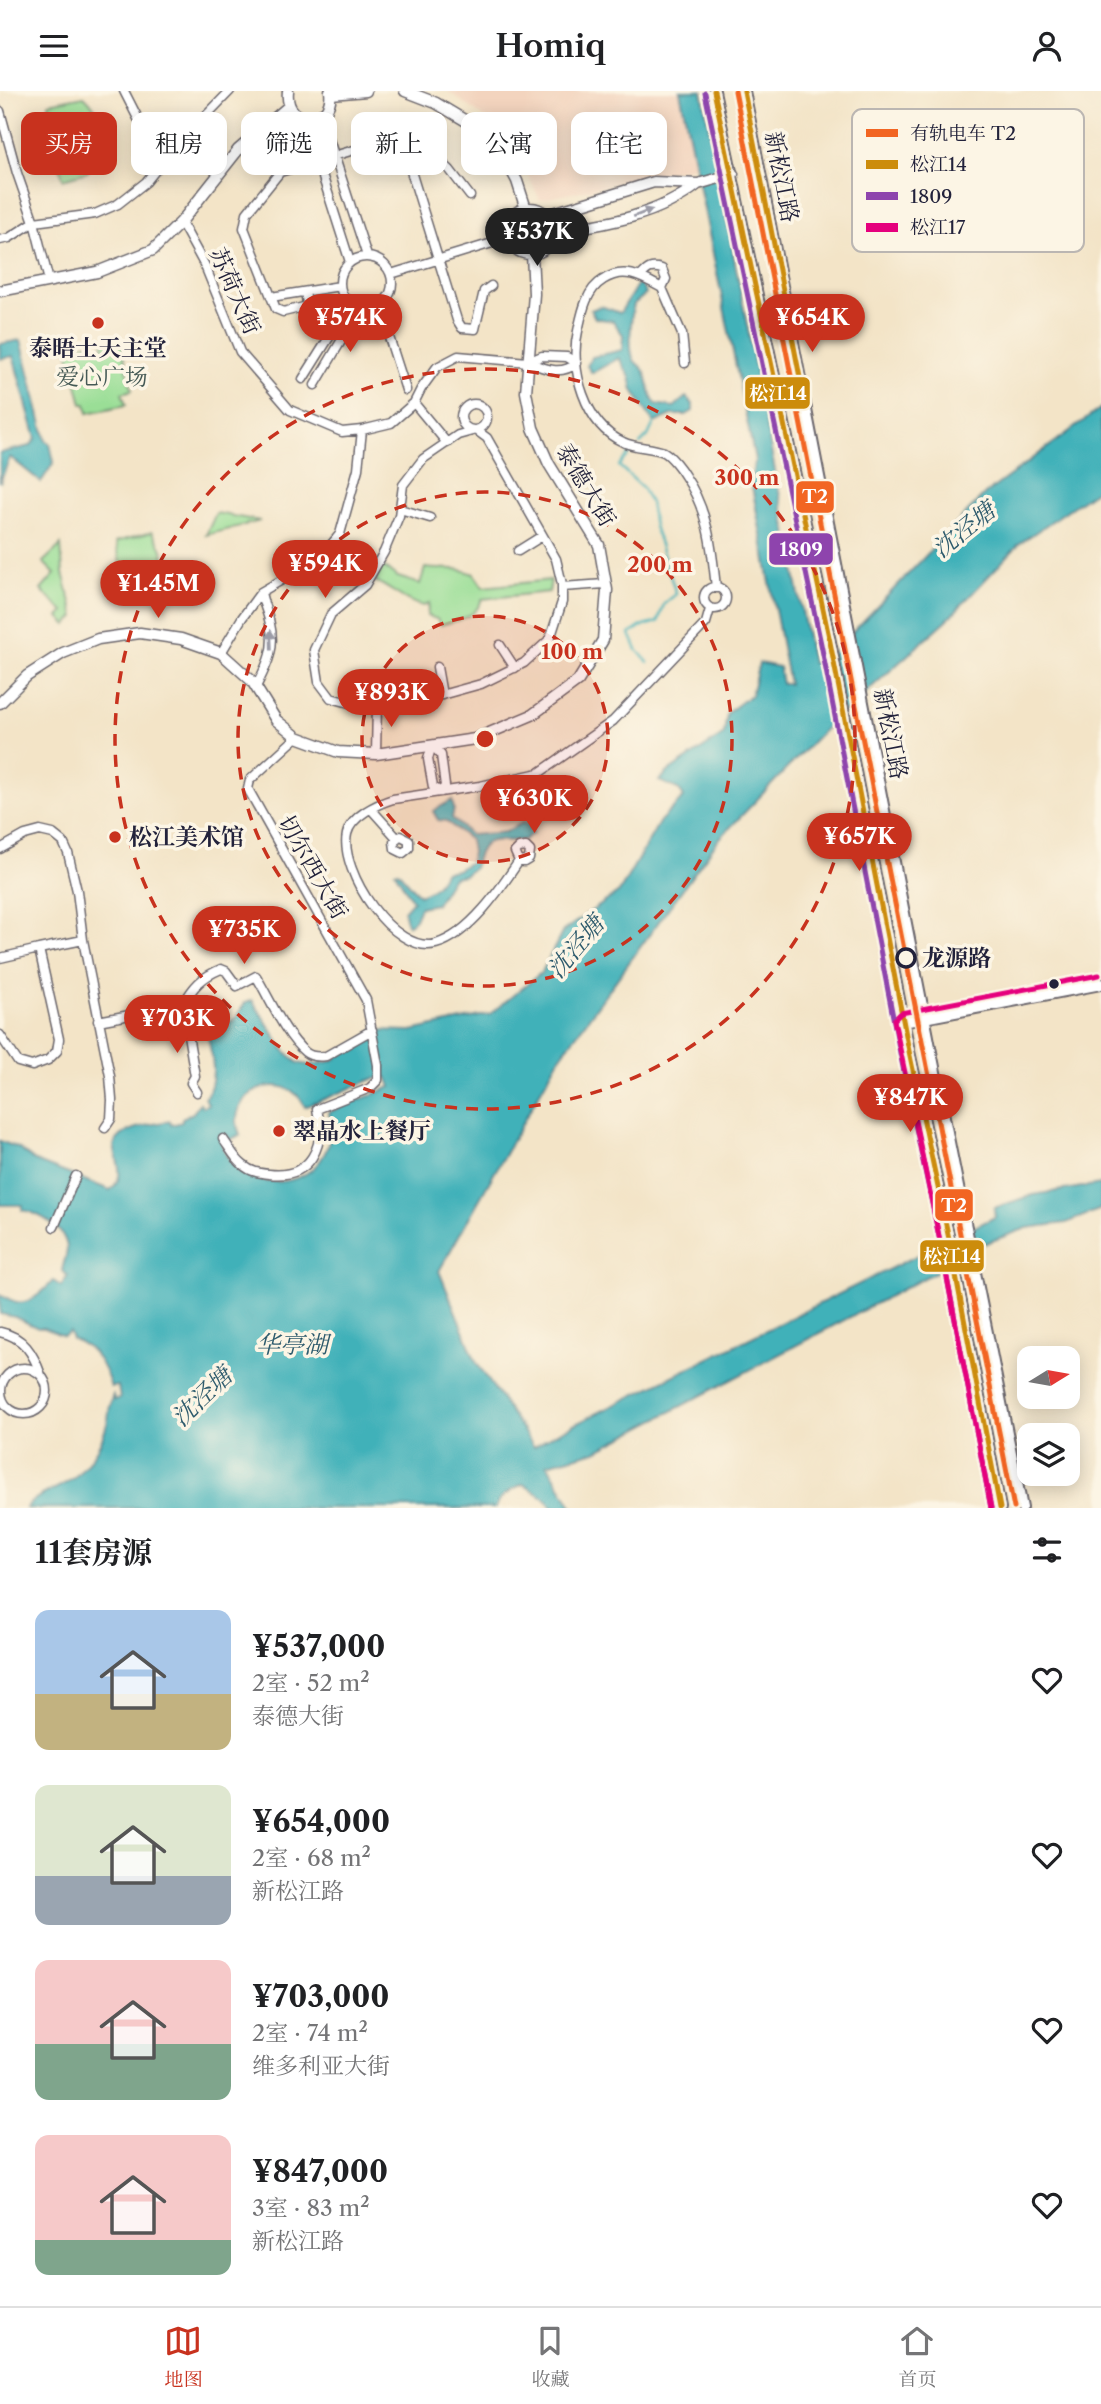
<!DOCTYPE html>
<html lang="zh">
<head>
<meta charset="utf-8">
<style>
	body { margin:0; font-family:"Libre Caslon Text","Noto Serif SC",serif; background:#f6f6f6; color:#202124; height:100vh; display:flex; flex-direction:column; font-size:26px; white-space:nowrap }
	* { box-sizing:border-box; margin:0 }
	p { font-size:23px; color:#757577 }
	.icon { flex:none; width:38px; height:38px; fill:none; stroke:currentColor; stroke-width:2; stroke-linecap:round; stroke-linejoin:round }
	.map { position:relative; height:1417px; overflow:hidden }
	.panel { display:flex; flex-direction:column; background:#fff; flex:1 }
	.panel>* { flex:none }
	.guide { position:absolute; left:21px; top:21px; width:700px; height:63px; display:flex; gap:14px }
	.needle { width:46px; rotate:79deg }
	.controls { position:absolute; left:1017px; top:1255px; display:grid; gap:14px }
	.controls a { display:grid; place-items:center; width:63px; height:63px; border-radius:14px; background:#fff; box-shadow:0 4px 18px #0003; font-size:35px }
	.price { position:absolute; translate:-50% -60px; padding:0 16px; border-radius:24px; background:#c8321e; color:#fff; font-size:23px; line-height:46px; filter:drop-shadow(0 2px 4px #0008) }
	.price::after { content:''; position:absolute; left:50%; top:42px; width:21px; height:16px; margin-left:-10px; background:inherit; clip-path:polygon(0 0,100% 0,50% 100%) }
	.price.selected { background:#222; color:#fff }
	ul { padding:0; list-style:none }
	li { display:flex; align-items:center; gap:21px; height:175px; padding:0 35px }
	li span { display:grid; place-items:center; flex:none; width:196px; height:140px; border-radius:14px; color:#555 }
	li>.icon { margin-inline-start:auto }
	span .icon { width:84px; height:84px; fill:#fffc; stroke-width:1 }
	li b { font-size:30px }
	h2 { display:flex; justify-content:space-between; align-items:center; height:84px; padding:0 35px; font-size:30px }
	.chip { padding:0 24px; border-radius:14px; background:#fff; box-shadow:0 4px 18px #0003; font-size:24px; line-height:63px }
	.chip.selected { background:#c8321e; color:#fff }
	header { display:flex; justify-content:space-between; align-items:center; height:91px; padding:0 35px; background:#fff; font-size:32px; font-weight:600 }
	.tab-bar { display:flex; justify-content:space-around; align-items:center; height:98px; border-top:2px solid #e0e0e0; background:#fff; font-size:19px; color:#757577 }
	.tab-bar a { display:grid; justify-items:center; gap:4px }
	.tab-bar .selected { color:#c8321e }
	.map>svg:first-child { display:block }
	.built { fill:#f3d4be }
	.green { fill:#9ade96; stroke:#5e8068; stroke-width:2 }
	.water { fill:#40b1b9; stroke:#316a7a; stroke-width:2; fill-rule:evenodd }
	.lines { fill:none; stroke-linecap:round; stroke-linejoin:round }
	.stream { stroke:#40b1b9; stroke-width:2.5 }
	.minor-casing { stroke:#6b666c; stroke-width:11 }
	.tertiary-casing { stroke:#6b666c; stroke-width:13 }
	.secondary-casing { stroke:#6b666c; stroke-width:14 }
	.minor { stroke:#fff; stroke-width:8 }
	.tertiary { stroke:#fff; stroke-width:10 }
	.secondary { stroke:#fff; stroke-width:10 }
	.bus-1-casing { stroke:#fcf5e5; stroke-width:10 }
	.bus-2-casing { stroke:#fcf5e5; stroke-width:10 }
	.bus-3-casing { stroke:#fcf5e5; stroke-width:10 }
	.bus-1 { stroke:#cc8c0c; stroke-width:5 }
	.bus-2 { stroke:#8e44ad; stroke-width:5 }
	.bus-3 { stroke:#e5007d; stroke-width:5 }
	.tram-1-casing { stroke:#fcf5e5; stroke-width:10 }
	.tram-1 { stroke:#f26522; stroke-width:5 }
	.oneway { fill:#9c9ca7 }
	.ring { fill:none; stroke:#c8321e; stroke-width:3.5; stroke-dasharray:12 9 }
	.poi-dot { fill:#c8321e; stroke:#fcf5e5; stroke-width:2.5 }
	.stop-dot { fill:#fcf5e5; stroke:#22223b; stroke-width:3.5 }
	.bus-dot { fill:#22223b; stroke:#fcf5e5; stroke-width:2.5 }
	.labels { text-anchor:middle; stroke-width:7; stroke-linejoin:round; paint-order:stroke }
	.street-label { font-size:23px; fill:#22223b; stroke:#fcf5e5 }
	.poi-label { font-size:23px; font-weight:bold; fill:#22223b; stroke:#fcf5e5; text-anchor:start }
	.park-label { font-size:23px; fill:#465a56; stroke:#fcf5e5 }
	.stop-label { font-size:23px; font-weight:bold; fill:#22223b; stroke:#fcf5e5; text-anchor:start }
	.water-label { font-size:24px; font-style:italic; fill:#2e5b6d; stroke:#fcf5e5 }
	.key { fill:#fcf5e5; stroke:#bbb6b2; stroke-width:2 }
	.key-label { font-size:19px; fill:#22223b }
	.centre { fill:#c8321e; stroke:#fcf5e5; stroke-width:3.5 }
	.ring-label { font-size:21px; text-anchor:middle; font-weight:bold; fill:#c8321e; stroke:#fcf5e5; stroke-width:7; stroke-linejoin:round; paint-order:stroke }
	.line-badge { stroke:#fcf5e5; stroke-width:2.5 }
	.badge-label { font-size:19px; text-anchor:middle; font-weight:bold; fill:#fff }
</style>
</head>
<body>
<header><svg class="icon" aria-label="menu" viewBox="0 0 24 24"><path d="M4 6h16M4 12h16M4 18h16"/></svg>Homiq<svg class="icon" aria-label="person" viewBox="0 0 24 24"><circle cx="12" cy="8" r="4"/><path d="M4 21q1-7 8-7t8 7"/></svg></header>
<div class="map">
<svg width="1101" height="1417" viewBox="0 0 1101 1417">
	<rect width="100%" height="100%" fill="#fcf5e5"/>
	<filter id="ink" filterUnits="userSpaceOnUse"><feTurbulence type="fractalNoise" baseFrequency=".0143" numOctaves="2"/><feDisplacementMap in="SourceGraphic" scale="14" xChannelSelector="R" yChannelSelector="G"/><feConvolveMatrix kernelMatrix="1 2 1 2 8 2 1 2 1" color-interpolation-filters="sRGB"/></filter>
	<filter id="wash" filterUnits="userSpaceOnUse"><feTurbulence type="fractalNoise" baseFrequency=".00686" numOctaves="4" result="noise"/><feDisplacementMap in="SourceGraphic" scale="28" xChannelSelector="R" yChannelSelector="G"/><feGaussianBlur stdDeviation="1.57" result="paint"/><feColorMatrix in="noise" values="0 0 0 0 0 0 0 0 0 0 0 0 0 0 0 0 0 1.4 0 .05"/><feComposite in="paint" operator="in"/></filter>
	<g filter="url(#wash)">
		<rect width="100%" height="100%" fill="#f3e4c7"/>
		<path class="built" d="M448,0H680L695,75L540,109L517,62L485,27Z"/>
		<path class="green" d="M84,5C101,20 104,39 105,60L87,81L63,88L52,47L49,12Z
			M120,247L132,299L122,302L126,314L88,322L86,313H82L68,258L92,252L95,259L104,256L103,250Z
			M216,422L260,430L206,444Z
			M152,441C163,457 166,465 163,484L160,486L153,504L136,499L130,475L122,481L116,451Z
			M61,454L63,482L75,526L67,534L59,526L64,521L41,499L55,483L43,471Z
			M382,475L398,486L420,493L425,477C445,480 453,474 474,483L483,496L551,489L549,501L482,508C476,527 459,529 441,534L437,528L427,525L429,512L424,515C405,511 392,498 375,490Z"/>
		<path class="water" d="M680,0H702L812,572L821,574L985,403L1101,317V396L1020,452L947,529L827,636L719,748L558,969L439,1180L476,1271L534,1356L551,1345L995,1126L994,1117L1033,1104L1101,1093V1118L1066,1132L1027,1137L986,1152L939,1179L596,1360L547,1373L573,1417H552L547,1409L523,1393C512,1399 499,1404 496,1417H26C36,1402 63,1398 77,1384C89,1371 102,1353 106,1336C110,1325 108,1314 113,1304L114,1309L120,1308L118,1295L111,1296C104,1275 94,1255 72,1248L69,1241L64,1245L44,1237H38L15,1226L0,1223V1204C6,1206 11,1210 17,1211C31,1214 44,1199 53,1190L61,1195L68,1185L62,1180C63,1173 67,1164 67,1158C66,1137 39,1122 22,1119L23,1114H0V1050L18,1057L35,1070L110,1099C127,1086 116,1071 114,1054C123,1035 151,1034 170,1030L171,1034L182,1031V1027L193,1022L200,1012L203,1016L208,1013L205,1007C221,985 209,953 204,929L233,931L245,912L252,909L285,960L298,972L309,974L332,970L376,939L411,940L490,923L542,881L563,840L619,801L660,730L684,706L678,698L659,690L668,681L724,643L727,622L751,604L759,572L779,576L782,593H789L751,390L755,369ZM387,986L391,996L329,1021C345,1102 234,1115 221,1048L226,1044L229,1049L240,1044C222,1001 287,974 305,1016L373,988Z
			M639,191L646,203L634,213C631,225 628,258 634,269C637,274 643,276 645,282C650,293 648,303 656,313L674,316L686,306L693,313V320L686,324H672L654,332L633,299L630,286L619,267L592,282L587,275L592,266L622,259L623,244L613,230L595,227L591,219L601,215L620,222Z
			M21,249L46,350L50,353L54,371L41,391L10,366L0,392V362L30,355L36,348L13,265L0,268V253Z
			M452,709L454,718L452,727L471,744L505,741L524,731L529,734L533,742L524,749C494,753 484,739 474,777L464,784L453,786L436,813L420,816L415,828L408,834L405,828L404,820L413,810L395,781L398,780L419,804C433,799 438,795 444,781L457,779L470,771L472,761L470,749L446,730L438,729L433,720Z"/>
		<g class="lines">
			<path class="stream" d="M640,353L648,345L654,332
				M635,357L619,375L642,396L650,412L654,435L676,503L664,513L658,531L640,536L630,543L637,559L648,571"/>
		</g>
	</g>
	<g filter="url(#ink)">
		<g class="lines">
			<defs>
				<path id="minor" d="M124,0L152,55L166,66
					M0,20L17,82L34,131L49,190
					M321,24L367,165
					M304,27L350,171
					M402,51L457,229L462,237L475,238L484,200L491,195
					M181,131L205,175L240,261L290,319L342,341L362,339L391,332L414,312L421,298L437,276L458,265L528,271
					M0,149L9,147L34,131L95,123L118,113L146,91L166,66L230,0
					M340 192a26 26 0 1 1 52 0a26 26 0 1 1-52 0Z
					M391,183L499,150
					M641,185C648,177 651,175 662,178L666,188L662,197C642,186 624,175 603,189C586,199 582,222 578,240C569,277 585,334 623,351C635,357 651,356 664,361C671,365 681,378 685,385C708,419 712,457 716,497
					M662,197L682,243L685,272
					M305,201L307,212L304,216L283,221L276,218L244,137L247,122L280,81L391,48L420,56L433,63L450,79L470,105
					M271,206L340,195
					M379,215L406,299
					M542,265L567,266L577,272C561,285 545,278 528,271Z
					M303,288L350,213
					M315,294L360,218
					M414,312L447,352
					M461 326a13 13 0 1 1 26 0a13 13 0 1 1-26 0Z
					M476,339L487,347L556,468L562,493V511L550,548L524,572L481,593L416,611L357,614L331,607L319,591L314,559L331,523L365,494L384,461L399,425L403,394L423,368L458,344Z
					M400,418L430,427
					M518,460L542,445
					M562,496L605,493
					M704 507a11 11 0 1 1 22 0a11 11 0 1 1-22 0Z
					M500,554L515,577
					M221,562L242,527L261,501L320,467L340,443L358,378L362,339
					M437,576L442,604
					M256,596C267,574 276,558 270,533C268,522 263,513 261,501
					M432,654L441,664L445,695L441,701L433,696L428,668Z
					M376,663L377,613
					M371,718L397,747L401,745L409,749V757L403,762L395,758L394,751L397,747
					M0,758L25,744L40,740L53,743L63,751L68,762L77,800L83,849L110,985L112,1009L111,1028L105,1037
					M519,770L515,761L519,757L526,756L530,760L529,768L524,771L519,770C501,797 469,844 436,853C394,864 339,780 347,743C351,725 377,713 393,708L480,695L539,682L613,630L706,532L710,518
					M39,858L83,849
					M0,867L39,858L59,948L57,960L48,969L32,975L18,971L0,944
					M183,914L195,985L191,992L197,1001
					M98,930L183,914C193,895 202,886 221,878L226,880L237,895L256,885C270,908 285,944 305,961C311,966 319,966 326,965L372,939
					M223,1048C229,1056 235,1068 243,1074C251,1081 259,1082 269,1083C311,1088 326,1055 317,1018L370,997L378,989V974L366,909L248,698L250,689L297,646
					M54,1136L76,1085
					M0,1241C24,1246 33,1262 41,1284
					M1 1300a23 23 0 1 1 46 0a23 23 0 1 1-46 0Z"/>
				<path id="tertiary" d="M288,0C284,37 335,36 330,0
					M405,0L436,12L466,30L502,62L517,90L526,118
					M331,3L366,0
					M698,93L733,83
					M507 140a23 23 0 1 1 46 0a23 23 0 1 1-46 0Z
					M547,124L654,91L698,93C657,126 604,133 553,141
					M0,200L97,181L153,159L181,131L238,59L289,15
					M0,612L27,585L63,562L98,548L140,542L181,548L221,562L252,590L276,629L297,646L338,661L376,663L475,648L532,624L578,590L603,549L607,499L599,454L549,373L533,337L526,301L534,203L532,163"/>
				<path id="secondary" d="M714,0L830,551L909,960L949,1148L1000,1417
					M744,0L930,956L1022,1417
					M903,931L1101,893"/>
			</defs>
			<use href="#minor" class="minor-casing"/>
			<use href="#tertiary" class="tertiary-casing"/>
			<use href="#secondary" class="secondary-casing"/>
			<use href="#minor" class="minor"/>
			<use href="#tertiary" class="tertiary"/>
			<use href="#secondary" class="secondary"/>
			<defs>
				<path id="bus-1" d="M714,0L830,551L909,960L949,1148L1000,1417
					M744,0L805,312"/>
				<path id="bus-2" d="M705,2L821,553L900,962L940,1150L991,1417"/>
				<path id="bus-3" d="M991,1417L940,1150L894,929L901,922L1099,884"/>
			</defs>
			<use href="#bus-1" class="bus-1-casing"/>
			<use href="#bus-2" class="bus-2-casing"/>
			<use href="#bus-3" class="bus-3-casing"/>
			<use href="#bus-1" class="bus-1"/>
			<use href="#bus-2" class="bus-2"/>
			<use href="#bus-3" class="bus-3"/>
			<defs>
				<path id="tram-1" d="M735,0L1014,1417"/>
			</defs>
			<use href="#tram-1" class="tram-1-casing"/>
			<use href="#tram-1" class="tram-1"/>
		</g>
		<defs><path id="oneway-solid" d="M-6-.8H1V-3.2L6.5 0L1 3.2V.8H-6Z" transform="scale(1.75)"/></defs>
		<g class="oneway">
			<use href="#oneway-solid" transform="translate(643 122) rotate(-21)"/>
			<use href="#oneway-solid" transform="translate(271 549) rotate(-92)"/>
		</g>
	</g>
	<circle cx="485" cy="648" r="123" fill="#c8321e" fill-opacity=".12"/>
	<g class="ring">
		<circle cx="485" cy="648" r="123"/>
		<circle cx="485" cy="648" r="247"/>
		<circle cx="485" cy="648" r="370"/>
	</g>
	<g class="poi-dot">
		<circle cx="98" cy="232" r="7"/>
		<circle cx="115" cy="746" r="7"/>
		<circle cx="279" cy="1040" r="7"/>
	</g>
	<circle class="stop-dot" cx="906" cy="867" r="9"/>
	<circle class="bus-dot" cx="1054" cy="893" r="6"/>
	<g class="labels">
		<g class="street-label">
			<text transform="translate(782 86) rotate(79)" y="8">新松江路</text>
			<text transform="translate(235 200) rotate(66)" y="8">苏荷大街</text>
			<text transform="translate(586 394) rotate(59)" y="8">泰德大街</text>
			<text transform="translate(891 643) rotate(79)" y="8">新松江路</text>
			<text transform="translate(313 776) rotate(60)" y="8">切尔西大街</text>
		</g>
		<g class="poi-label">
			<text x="98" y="265" text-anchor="middle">泰晤士天主堂</text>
			<text x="129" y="754">松江美术馆</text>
			<text x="293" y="1048">翠晶水上餐厅</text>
		</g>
		<g class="park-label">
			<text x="102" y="294">爱心广场</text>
		</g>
		<g class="stop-label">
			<text x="922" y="875">龙源路</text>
		</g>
		<g class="water-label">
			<text transform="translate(964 439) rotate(-39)" y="8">沈泾塘</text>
			<text transform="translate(576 856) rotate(-50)" y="8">沈泾塘</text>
			<text x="292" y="1262">华亭湖</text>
			<text transform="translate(202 1306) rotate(-44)" y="8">沈泾塘</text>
		</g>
	</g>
	<rect x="852" y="18" width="232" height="143" rx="10" class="key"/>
	<rect x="866" y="38" width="32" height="8" fill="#f26522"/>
	<rect x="866" y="69" width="32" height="9" fill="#cc8c0c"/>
	<rect x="866" y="101" width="32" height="8" fill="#8e44ad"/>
	<rect x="866" y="132" width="32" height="9" fill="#e5007d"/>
	<g class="key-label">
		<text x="910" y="49">有轨电车 T2</text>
		<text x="910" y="80">松江14</text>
		<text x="910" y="112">1809</text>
		<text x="910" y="143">松江17</text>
	</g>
	<circle cx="485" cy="648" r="10" class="centre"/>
	<g class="ring-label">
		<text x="747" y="394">300 m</text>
		<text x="660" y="481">200 m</text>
		<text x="572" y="568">100 m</text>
	</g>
	<g class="line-badge">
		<rect x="744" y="285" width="67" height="34" rx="7" fill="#cc8c0c"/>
		<rect x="795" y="389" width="40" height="34" rx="7" fill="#f26522"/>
		<rect x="768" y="441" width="66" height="34" rx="7" fill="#8e44ad"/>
		<rect x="934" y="1097" width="40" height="34" rx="7" fill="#f26522"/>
		<rect x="919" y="1148" width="66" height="34" rx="7" fill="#cc8c0c"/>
	</g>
	<g class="badge-label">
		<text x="778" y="309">松江14</text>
		<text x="815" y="412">T2</text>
		<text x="801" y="465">1809</text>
		<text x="954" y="1121">T2</text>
		<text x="952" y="1172">松江14</text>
	</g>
</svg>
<div class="controls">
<a><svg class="needle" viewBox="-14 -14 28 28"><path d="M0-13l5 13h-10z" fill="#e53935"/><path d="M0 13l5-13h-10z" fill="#757577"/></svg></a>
<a><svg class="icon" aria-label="layers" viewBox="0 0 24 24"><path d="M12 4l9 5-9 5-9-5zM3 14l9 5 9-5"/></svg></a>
</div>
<b class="price selected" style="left:537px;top:177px">¥537K</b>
<b class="price" style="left:350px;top:263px">¥574K</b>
<b class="price" style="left:812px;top:263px">¥654K</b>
<b class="price" style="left:325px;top:509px">¥594K</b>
<b class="price" style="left:158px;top:529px">¥1.45M</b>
<b class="price" style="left:391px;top:638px">¥893K</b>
<b class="price" style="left:534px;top:744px">¥630K</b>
<b class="price" style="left:859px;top:782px">¥657K</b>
<b class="price" style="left:244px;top:875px">¥735K</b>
<b class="price" style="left:177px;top:964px">¥703K</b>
<b class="price" style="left:910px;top:1043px">¥847K</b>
<div class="guide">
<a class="chip selected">买房</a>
<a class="chip">租房</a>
<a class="chip">筛选</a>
<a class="chip">新上</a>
<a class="chip">公寓</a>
<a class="chip">住宅</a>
</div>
</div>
<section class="panel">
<h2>11套房源<svg class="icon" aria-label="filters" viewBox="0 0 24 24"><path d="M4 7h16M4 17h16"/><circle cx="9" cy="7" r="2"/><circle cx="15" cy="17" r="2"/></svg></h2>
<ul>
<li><span style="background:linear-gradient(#a9c7e8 60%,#c2b280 0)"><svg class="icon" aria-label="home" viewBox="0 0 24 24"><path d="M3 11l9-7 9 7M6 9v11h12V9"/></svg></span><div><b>¥537,000</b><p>2室 · 52 m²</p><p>泰德大街</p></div><svg class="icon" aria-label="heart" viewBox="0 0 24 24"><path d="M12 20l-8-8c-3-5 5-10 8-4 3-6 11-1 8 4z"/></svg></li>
<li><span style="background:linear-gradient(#dfe7d0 65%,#9aa5b1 0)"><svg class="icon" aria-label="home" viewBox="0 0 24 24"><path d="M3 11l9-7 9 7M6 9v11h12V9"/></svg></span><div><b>¥654,000</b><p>2室 · 68 m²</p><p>新松江路</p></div><svg class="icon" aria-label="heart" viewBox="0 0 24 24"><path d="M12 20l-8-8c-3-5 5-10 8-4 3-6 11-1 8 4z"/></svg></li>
<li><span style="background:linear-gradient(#f6c9c9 60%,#7fa58c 0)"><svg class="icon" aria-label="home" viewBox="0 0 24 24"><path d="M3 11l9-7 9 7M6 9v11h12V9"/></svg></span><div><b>¥703,000</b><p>2室 · 74 m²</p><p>维多利亚大街</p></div><svg class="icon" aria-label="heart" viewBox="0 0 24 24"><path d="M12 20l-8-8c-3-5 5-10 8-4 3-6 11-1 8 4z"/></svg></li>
<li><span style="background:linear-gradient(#f6c9c9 75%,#7fa58c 0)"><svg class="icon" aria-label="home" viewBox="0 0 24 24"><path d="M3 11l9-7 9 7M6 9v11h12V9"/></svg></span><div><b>¥847,000</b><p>3室 · 83 m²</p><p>新松江路</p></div><svg class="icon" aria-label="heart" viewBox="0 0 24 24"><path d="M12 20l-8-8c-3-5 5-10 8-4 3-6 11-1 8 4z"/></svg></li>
</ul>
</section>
<nav class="tab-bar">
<a class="selected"><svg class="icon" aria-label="map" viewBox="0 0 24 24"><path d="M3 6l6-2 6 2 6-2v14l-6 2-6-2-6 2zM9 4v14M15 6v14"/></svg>地图</a>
<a><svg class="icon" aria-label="saved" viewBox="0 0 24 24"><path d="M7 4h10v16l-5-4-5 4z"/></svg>收藏</a>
<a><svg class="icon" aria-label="home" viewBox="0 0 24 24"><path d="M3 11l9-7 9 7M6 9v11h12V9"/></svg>首页</a>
</nav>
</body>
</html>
